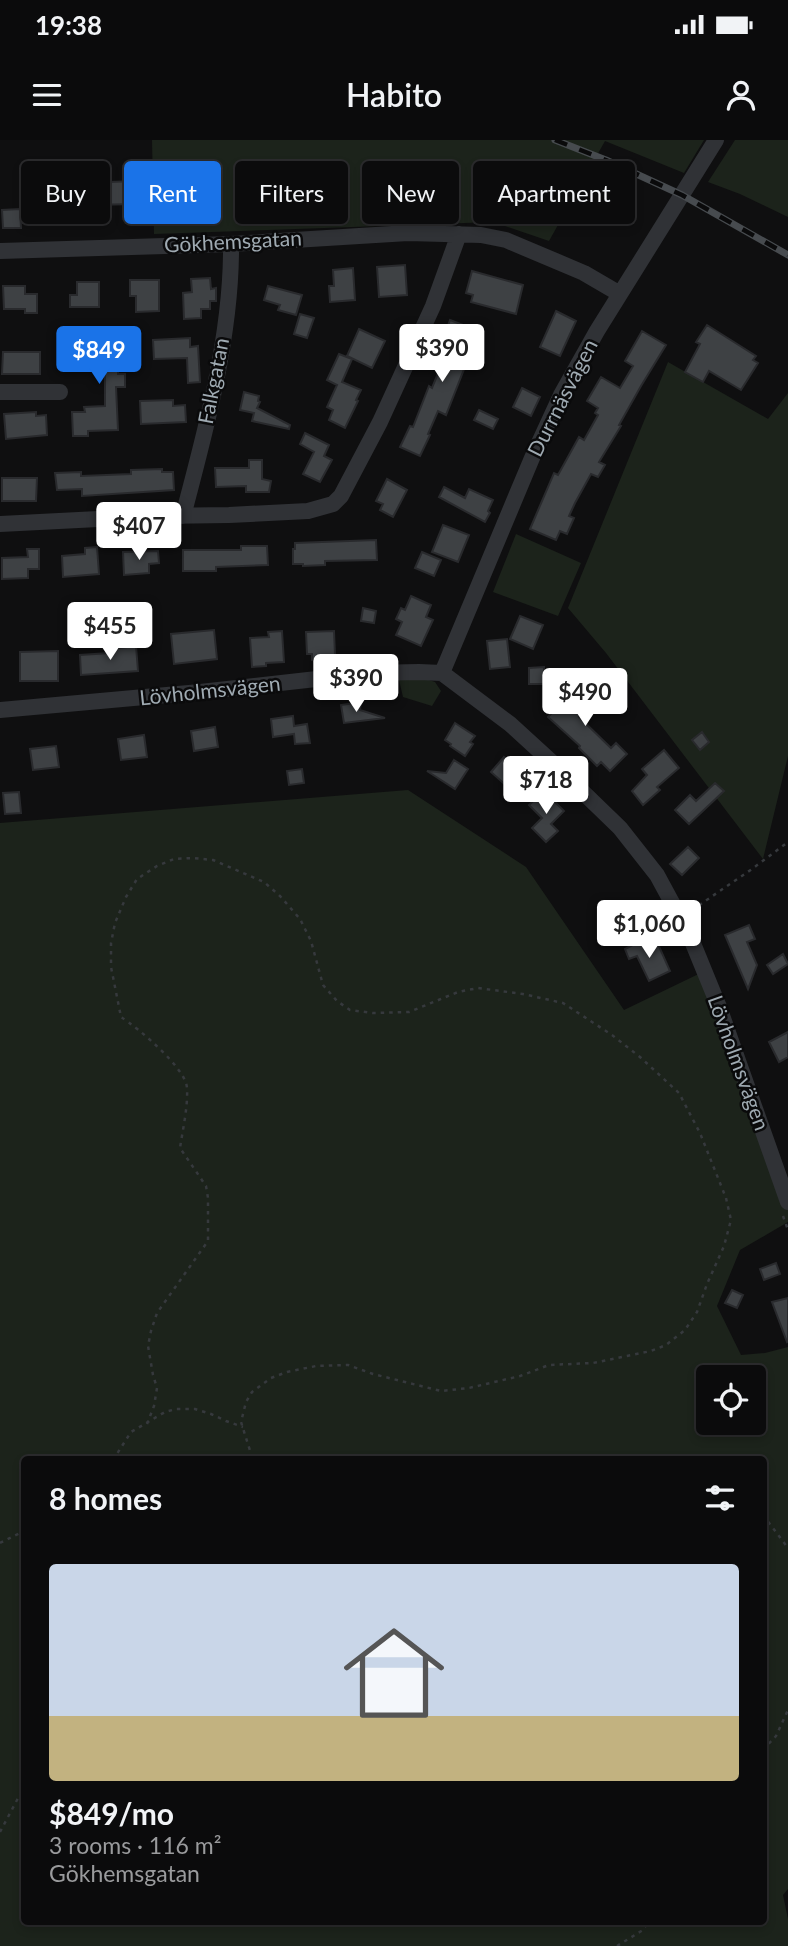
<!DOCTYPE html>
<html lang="en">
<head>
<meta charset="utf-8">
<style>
	body { margin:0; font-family:Lato,sans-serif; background:#19191a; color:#f1f3f6; height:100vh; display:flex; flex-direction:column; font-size:26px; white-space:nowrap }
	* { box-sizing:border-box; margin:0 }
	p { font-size:23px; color:#9a9b9d }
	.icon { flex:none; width:38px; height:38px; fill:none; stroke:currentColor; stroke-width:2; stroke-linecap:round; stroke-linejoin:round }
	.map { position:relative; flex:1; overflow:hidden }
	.panel { position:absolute; left:21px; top:1316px; width:746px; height:469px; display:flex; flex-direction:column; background:#0b0b0c; border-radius:7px; box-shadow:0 4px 10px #0003,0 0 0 2px #2b2b2d }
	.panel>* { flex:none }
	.top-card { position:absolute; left:21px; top:21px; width:747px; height:63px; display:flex; gap:14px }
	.buttons { position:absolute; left:696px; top:1225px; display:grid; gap:14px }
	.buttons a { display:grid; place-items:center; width:70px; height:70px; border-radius:7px; background:#0b0b0c; box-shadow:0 4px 10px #0003,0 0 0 2px #2b2b2d; font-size:35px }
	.price { position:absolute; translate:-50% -60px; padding:0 16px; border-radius:7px; background:#fff; color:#222; font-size:23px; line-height:46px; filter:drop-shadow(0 2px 4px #0008) }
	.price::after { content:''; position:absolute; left:50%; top:42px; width:21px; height:16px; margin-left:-10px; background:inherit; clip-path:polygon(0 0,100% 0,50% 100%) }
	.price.active { background:#1a73e8; color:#fff }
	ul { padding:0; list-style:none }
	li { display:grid; align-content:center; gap:14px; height:371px; padding:0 28px }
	li span { display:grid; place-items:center; height:217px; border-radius:7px; color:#555 }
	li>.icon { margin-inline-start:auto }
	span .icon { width:126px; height:126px; fill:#fffc; stroke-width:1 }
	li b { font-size:30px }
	h2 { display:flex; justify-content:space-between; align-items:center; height:84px; padding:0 28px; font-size:30px }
	.pill { padding:0 24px; border-radius:7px; background:#0b0b0c; box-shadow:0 4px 10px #0003,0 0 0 2px #2b2b2d; font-size:24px; line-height:63px }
	.pill.active { background:#1a73e8; color:#fff }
	.status { display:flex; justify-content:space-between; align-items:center; height:49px; padding:0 35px; background:#0b0b0c; direction:ltr }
	.status svg { height:19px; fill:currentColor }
	header { display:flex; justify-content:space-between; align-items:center; height:91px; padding:0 28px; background:#0b0b0c; font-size:32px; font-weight:600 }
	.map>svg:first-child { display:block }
	.green { fill:#1c231b; fill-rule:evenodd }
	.building { fill:#3e4144; stroke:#292a2d; stroke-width:2 }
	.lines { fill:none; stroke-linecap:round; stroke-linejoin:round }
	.path { stroke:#36393d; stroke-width:2.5; stroke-dasharray:3.5 5; stroke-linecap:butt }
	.street { stroke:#303236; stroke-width:16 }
	.rail-casing { stroke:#474b4f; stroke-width:7 }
	.rail { stroke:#0a0a0b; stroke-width:4.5; stroke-dasharray:13; stroke-linecap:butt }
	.labels { text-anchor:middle; stroke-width:5; stroke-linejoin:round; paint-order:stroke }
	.street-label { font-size:21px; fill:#9faab2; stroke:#0a0a0b }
</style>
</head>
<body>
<div class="status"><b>19:38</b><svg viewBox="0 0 49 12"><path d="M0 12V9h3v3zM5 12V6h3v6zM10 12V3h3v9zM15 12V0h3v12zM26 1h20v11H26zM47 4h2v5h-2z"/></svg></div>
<header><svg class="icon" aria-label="menu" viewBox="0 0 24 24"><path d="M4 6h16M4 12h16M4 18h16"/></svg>Habito<svg class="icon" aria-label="person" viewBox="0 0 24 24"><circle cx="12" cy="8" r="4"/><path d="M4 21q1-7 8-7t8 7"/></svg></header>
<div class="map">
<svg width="788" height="1806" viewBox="0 0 788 1806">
	<rect width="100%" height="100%" fill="#0f0f10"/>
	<path class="green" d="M152,0H704L684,33L605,1L549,101L493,82L154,94Z
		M735,0H788V77L740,54L708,42Z
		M668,222L768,279L788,253V616L763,719L606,513L568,468Z
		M516,394L581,423L558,476L493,452Z
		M423,538L435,542L441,551L432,566L403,557L399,540Z
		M408,650L526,727L624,870L711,828L788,1048V1082L740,1110L717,1166L741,1215L765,1213L788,1207V1749L783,1755L788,1779V1806H0V683ZM709,1237H754V1283H709ZM24,1320H763V1782H24Z"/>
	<path class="building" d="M136,41L137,64L89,65L90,84L70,85L69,66L28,68L27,45Z
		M148,63L149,81H138L137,64Z
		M20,69L21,88H3L2,70Z
		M405,125L407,155L379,157L377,127Z
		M353,128L355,160L330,162L329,146H334L333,130Z
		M472,131L523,145L516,174L471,162L473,155L466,153Z
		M210,138L211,149L216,148V161H210V169H201V178L184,179L183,153L192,152L191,139Z
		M130,140H159V171L136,172V156H130Z
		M77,142H99V167H70V155H77Z
		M3,146H25V154H37V173H25V169H4Z
		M268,146L302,155L296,175L278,170L280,165L264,160Z
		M556,171L576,181L560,216L540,207Z
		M300,174L314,178L307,198L294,194Z
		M450,180L479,191L446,275L438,271L428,294L430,295L420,316L400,307L410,286L413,287L429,246L432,248L446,214L439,211Z
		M707,185L756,216L753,220L758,223L741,250L709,231L703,242L685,232L700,204L696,202Z
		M359,189L385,201L372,228L347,216Z
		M642,191L666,205L641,246L619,285L621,286L599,322L605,325L598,337L591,334L575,363L569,376L574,378L567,394L560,391L556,400L530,389L554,333L558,335L579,297L584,300L598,275L595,273L598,268L587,261L601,237L620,248L633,226L625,221Z
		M190,198V207L198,206L200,242L188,243L187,218L154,219L153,200Z
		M118,199V234H125V247H116L118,290L88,291V296H73L72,272H85L84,267L105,266V226H75V200Z
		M3,212H40V234H2Z
		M339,214L352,219L342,242L361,250L356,260L358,261L345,288L329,280L333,270L327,267L337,245L327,240Z
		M522,248L540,257L531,276L513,267Z
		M244,252L259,256L258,261L260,262L257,268L290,285L289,289L252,281L254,273L240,270Z
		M173,260V266L185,265L186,282L141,284L140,261Z
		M479,270L498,279L493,289L474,280Z
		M36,272V276L46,275L47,295L6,299L4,274Z
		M305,293L329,305L324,316L332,320L320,342L303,334L314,312L300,304Z
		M249,320H262V339L271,341L269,352H246V346L216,347L215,328H249Z
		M162,329V332H173L174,350L82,356V349L57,350L55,333L81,332V336L131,334V330Z
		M2,338H37L36,361H2Z
		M387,339L407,350L393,377L380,370L383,364L376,361Z
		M444,347L465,358L469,349L493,360L488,371L490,373L485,382L439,357Z
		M443,385L469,395L458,422L432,412Z
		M376,400L377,420L325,421V425L303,426V424H293V409H295V403Z
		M241,406H267L268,425L216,427V431H183V410H241Z
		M97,407L99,434L63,437L62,416L85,414V408Z
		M27,409H39V429H28V438L2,439V418L28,417Z
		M158,411L159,423L149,424V433L124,435L123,412Z
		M422,412L441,420L434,436L415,428Z
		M411,456L431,465L426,477L433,480L421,506L396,495L402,482L396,479L401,468L405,470Z
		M363,468L376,471L374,483L361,481Z
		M520,476L543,485L533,509L510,499Z
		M214,490L217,519L174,524L171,494Z
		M282,491L284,522L266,523V526L252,527L250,498L269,497L268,492Z
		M334,491L335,515H324V519L312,520V514H307L306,492Z
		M507,499L510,527L490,529L487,501Z
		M136,506L138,531L81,535L80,515L109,513V509Z
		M58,511V541H20V512Z
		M544,527L545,544H529V528Z
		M579,544L584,549L589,544L600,555L579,577L611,608L616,603L627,614L610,631L601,622L597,626L579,608L580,606L548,577Z
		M361,562L360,570L385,578L344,583L341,565Z
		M293,576L294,586L307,584L310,603L295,604L294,594L273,597L271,579Z
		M455,583L475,596L470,602L473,604L465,616L450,606L451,604L445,600Z
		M215,587L218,607L194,611L191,591Z
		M702,592L709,602L700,610L692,600Z
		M144,595L147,617L121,620L118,599Z
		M56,606L59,627L33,630L30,609Z
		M664,610L679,628L657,647L660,650L643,665L632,651L647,635L642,629Z
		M504,617L522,632L509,648L491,632Z
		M454,620L468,629L455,649L427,631L446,633Z
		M302,629L304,643L289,645L287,631Z
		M715,643L724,651L689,684L675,670L690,655L696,661Z
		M544,651L564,671L551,684L558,691L546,702L532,688L542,678L529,665Z
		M19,652L21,673L5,674L3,653Z
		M688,707L699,718L682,735L670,724Z
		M749,785L755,799L747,802L757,825L748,849L725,795Z
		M642,800L646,810L658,804L670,831L649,841L637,816L629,819L625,809Z
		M783,814L788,824L773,834L767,825Z
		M788,892V917L779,922L769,902Z
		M776,1123L780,1134L764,1140L760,1129Z
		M732,1150L743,1155L737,1168L725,1163Z
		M788,1158V1201L787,1202L772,1162Z"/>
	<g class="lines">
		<path class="path" d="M692,770L752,729L788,702
			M783,1076L788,1090
			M147,1284L154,1266L157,1248L153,1235L148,1206L151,1191L157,1173L208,1101V1058L206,1046L180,1008C183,988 188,967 187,948C186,928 138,888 121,877L111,827V803L115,783L126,757L137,739L157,726L174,719L193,718L213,720L264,742L280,756L300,779L311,801L323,845L337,861L350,870L373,873L409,872L458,852L478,848L523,854L563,863L612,895L640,917L679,953L700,993L726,1058L731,1080L724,1106L707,1144L697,1172L685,1190L666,1205L651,1211L593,1223L549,1225L520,1236L469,1248L441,1251L373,1234L348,1225L316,1226L287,1232L271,1238L252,1252L246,1262L241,1282L253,1320
			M113,1320L131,1292L165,1272L176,1269H195L211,1274L226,1281L243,1287
			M763,1375L788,1408
			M0,1403L24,1391
			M763,1610L776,1596L788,1570
			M0,1692L24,1647
			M617,1806L643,1790L648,1782"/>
		<path class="street" d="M0,111L231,104L408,93L481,95L506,100L584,133L620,154
			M0,252H60
			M183,376C206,290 232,193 231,104
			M0,384L157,376L229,375L308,371L333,364L341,356L380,282L433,166L459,94
			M442,533L532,318L561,255L597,191L716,0
			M0,570L200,552L370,533L419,532L442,533L510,584L557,627L620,688L657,735L690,796L719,867L788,1062"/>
		<defs>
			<path id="rail" d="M555,0L606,20L682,55L788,115"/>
		</defs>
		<use href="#rail" class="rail-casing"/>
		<use href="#rail" class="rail"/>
	</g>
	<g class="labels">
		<g class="street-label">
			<text transform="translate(233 102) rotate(-3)" y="7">Gökhemsgatan</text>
			<text transform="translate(214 241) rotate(-79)" y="7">Falkgatan</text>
			<text transform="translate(563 258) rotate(-63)" y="7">Durrnäsvägen</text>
			<text transform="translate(210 551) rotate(-6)" y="7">Lövholmsvägen</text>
			<text transform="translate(738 923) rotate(70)" y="7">Lövholmsvägen</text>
		</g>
	</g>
</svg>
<div class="buttons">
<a><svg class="icon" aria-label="locate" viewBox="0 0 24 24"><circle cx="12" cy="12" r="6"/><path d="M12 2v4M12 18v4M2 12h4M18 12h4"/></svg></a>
</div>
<b class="price" style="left:442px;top:244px">$390</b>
<b class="price active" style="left:99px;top:246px">$849</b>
<b class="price" style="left:139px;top:422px">$407</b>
<b class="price" style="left:110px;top:522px">$455</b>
<b class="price" style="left:356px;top:574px">$390</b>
<b class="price" style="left:585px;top:588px">$490</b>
<b class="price" style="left:546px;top:676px">$718</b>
<b class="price" style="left:649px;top:820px">$1,060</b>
<div class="top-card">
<a class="pill">Buy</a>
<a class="pill active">Rent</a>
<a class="pill">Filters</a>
<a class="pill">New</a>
<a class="pill">Apartment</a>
</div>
<section class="panel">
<h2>8 homes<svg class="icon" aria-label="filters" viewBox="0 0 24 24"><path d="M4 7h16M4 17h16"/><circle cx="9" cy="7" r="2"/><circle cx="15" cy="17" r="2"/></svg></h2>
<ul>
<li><span style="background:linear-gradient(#c9d6e8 70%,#c2b280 0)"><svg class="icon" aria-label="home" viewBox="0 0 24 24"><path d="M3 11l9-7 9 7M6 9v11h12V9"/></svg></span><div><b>$849/mo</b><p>3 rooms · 116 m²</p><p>Gökhemsgatan</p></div></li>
</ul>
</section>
</div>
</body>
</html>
